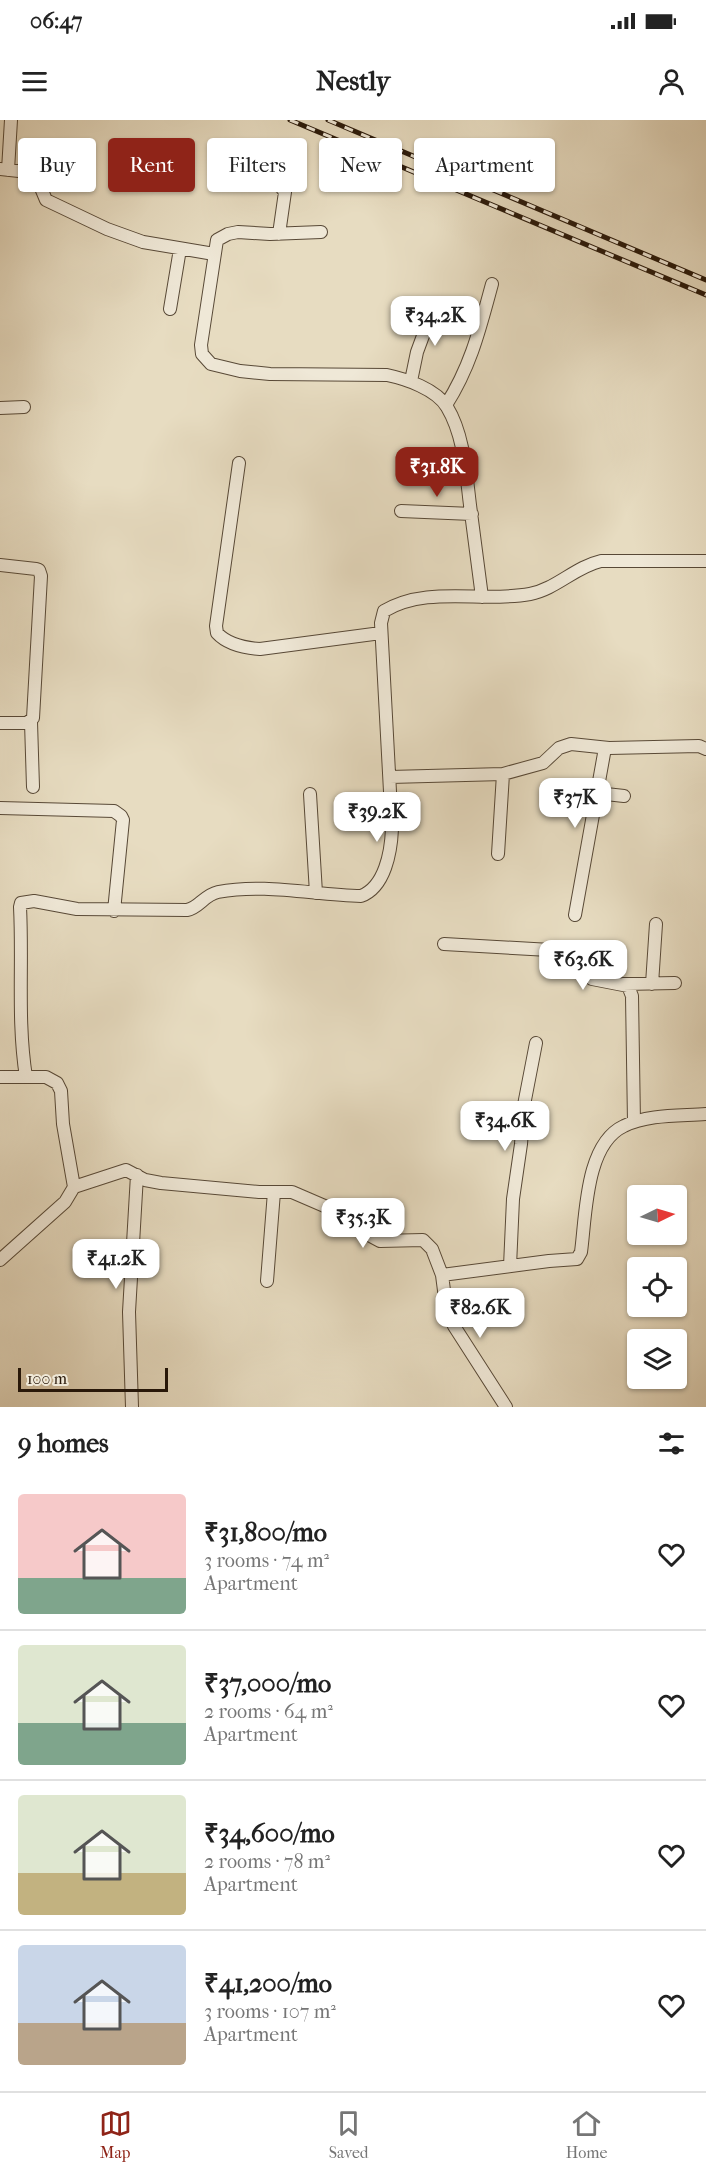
<!DOCTYPE html>
<html lang="en">
<head>
<meta charset="utf-8">
<style>
	body { margin:0; font-family:"IM FELL French Canon",serif; background:#f6f6f6; color:#222; height:100vh; display:flex; flex-direction:column; font-size:22px; white-space:nowrap }
	* { box-sizing:border-box; margin:0 }
	p { font-size:20px; color:#767676 }
	.icon { flex:none; width:33px; height:33px; fill:none; stroke:currentColor; stroke-width:2; stroke-linecap:round; stroke-linejoin:round }
	.map { position:relative; height:1287px; overflow:hidden }
	.details { display:flex; flex-direction:column; background:#fff; flex:1 }
	.details>* { flex:none }
	.guide { position:absolute; left:18px; top:18px; width:670px; height:54px; display:flex; gap:12px }
	.needle { width:39px; rotate:85deg }
	.tools { position:absolute; left:627px; top:1065px; display:grid; gap:12px }
	.tools a { display:grid; place-items:center; width:60px; height:60px; border-radius:6px; background:#fff; box-shadow:0 2px 4px #0004; font-size:30px }
	.scale { position:absolute; left:18px; bottom:15px; width:150px; box-sizing:border-box; padding-left:6px; border:3px solid #291809; border-top:0; font-size:16px; line-height:21px; white-space:nowrap; color:#291809; -webkit-text-stroke:4px #efe8d7; paint-order:stroke }
	.price { position:absolute; translate:-50% -51px; padding:0 14px; border-radius:12px; background:#fff; color:#222; font-size:20px; line-height:39px; filter:drop-shadow(0 2px 3px #0008) }
	.price::after { content:''; position:absolute; left:50%; top:36px; width:18px; height:14px; margin-left:-9px; background:inherit; clip-path:polygon(0 0,100% 0,50% 100%) }
	.price.active { background:#8f2418; color:#fff }
	ul { padding:0; list-style:none }
	li { display:flex; align-items:center; gap:18px; height:150px; padding:0 18px }
	li+li { border-top:2px solid #e0e0e0 }
	li span { display:grid; place-items:center; flex:none; width:168px; height:120px; border-radius:6px; color:#555 }
	li>.icon { margin-inline-start:auto }
	span .icon { width:72px; height:72px; fill:#fffc; stroke-width:1 }
	li b { font-size:26px }
	h2 { display:flex; justify-content:space-between; align-items:center; height:72px; padding:0 18px; font-size:26px }
	.pill { padding:0 21px; border-radius:6px; background:#fff; box-shadow:0 2px 4px #0004; font-size:21px; line-height:54px }
	.pill.active { background:#8f2418; color:#fff }
	.status { display:flex; justify-content:space-between; align-items:center; height:42px; padding:0 30px; background:#fff; direction:ltr }
	.status svg { height:16px; fill:currentColor }
	header { display:flex; justify-content:space-between; align-items:center; height:78px; padding:0 18px; background:#fff; font-size:27px; font-weight:800 }
	.dock { display:flex; justify-content:space-around; align-items:center; height:84px; border-top:2px solid #e0e0e0; background:#fff; font-size:16px; color:#767676 }
	.dock a { display:grid; justify-items:center; gap:3px }
	.dock .active { color:#8f2418 }
	.map>svg:first-child { display:block }
	.lines { fill:none; stroke-linecap:round; stroke-linejoin:round }
	.minor-casing { stroke:#584937; stroke-width:14 }
	.minor { stroke:#efe8d7; stroke-width:12 }
	.rail-casing { stroke:#291809; stroke-width:5 }
	.rail { stroke:#efe8d7; stroke-width:3; stroke-dasharray:9; stroke-linecap:butt }
</style>
</head>
<body>
<div class="status"><b>06:47</b><svg viewBox="0 0 49 12"><path d="M0 12V9h3v3zM5 12V6h3v6zM10 12V3h3v9zM15 12V0h3v12zM26 1h20v11H26zM47 4h2v5h-2z"/></svg></div>
<header><svg class="icon" aria-label="menu" viewBox="0 0 24 24"><path d="M4 6h16M4 12h16M4 18h16"/></svg>Nestly<svg class="icon" aria-label="person" viewBox="0 0 24 24"><circle cx="12" cy="8" r="4"/><path d="M4 21q1-7 8-7t8 7"/></svg></header>
<div class="map">
<svg width="706" height="1287" viewBox="0 0 706 1287">
	<rect width="100%" height="100%" fill="#e7dcc1"/>
	<filter id="stains"><feTurbulence type="fractalNoise" baseFrequency=".00333" numOctaves="4"/><feColorMatrix values="0 0 0 0 .2 0 0 0 0 .09 0 0 0 0 .02 0 0 0 .5 -.17"/></filter>
	<radialGradient id="worn" r=".72"><stop offset=".6" stop-color="#630" stop-opacity="0"/><stop offset="1" stop-color="#630" stop-opacity=".3"/></radialGradient>
	<g class="lines">
		<defs>
			<path id="minor" d="M0,49L28,52L36,56L46,80L107,109L143,122L214,134
				M8,50L11,0
				M254,59L280,66L285,72L279,114
				M321,112L270,114L238,112L228,114L217,120L201,225L202,234L211,244L240,251L270,254L387,255C406,259 436,269 447,287C464,315 466,353 470,385C474,416 478,446 482,477
				M170,189L180,129
				M411,261L417,232L434,186
				M446,285C471,246 480,208 492,164
				M0,288L24,287
				M239,343L216,506L217,513C228,525 245,528 260,529L381,513
				M401,391L472,394
				M0,445L36,449L39,450L41,456L33,598L27,603H0
				M31,602L33,667
				M390,657L503,654L543,643L559,628L571,624L609,628L699,626L706,629
				M597,673L624,676
				M310,674L316,773
				M0,688L114,691L121,696L123,700L114,791
				M498,734L503,654
				M575,795L605,628
				M444,824L585,832C593,838 587,850 592,859L628,866L632,876L634,1002
				M623,864L675,863
				M652,864L656,804
				M0,957H46L57,963L61,971L63,1004L74,1067L126,1050L145,1060L161,1063L259,1072H292L350,1097L367,1114L380,1121L423,1120L432,1129L442,1155L549,1141L577,1139L581,1132C586,1096 585,1024 624,1006C648,994 680,996 706,994
				M26,957C17,900 23,844 20,787L21,783L34,781L77,789L187,790C199,788 204,775 218,772C264,763 314,775 361,776C385,767 391,732 392,709L381,503L384,491C428,465 481,483 530,474C556,469 575,447 601,441H706
				M0,1140L65,1082L74,1067
				M510,1146L513,1079L521,1024L524,985L536,923
				M442,1155L446,1186L454,1206L506,1287
				M267,1161L274,1072
				M132,1287L129,1192L137,1055"/>
		</defs>
		<use href="#minor" class="minor-casing"/>
		<use href="#minor" class="minor"/>
		<defs>
			<path id="rail" d="M290,0L706,175
				M328,0L706,160"/>
		</defs>
		<use href="#rail" class="rail-casing"/>
		<use href="#rail" class="rail"/>
	</g>
	<rect width="100%" height="100%" filter="url(#stains)"/>
	<rect width="100%" height="100%" fill="url(#worn)"/>
</svg>
<div class="tools">
<a><svg class="needle" viewBox="-14 -14 28 28"><path d="M0-13l5 13h-10z" fill="#e53935"/><path d="M0 13l5-13h-10z" fill="#767676"/></svg></a>
<a><svg class="icon" aria-label="locate" viewBox="0 0 24 24"><circle cx="12" cy="12" r="6"/><path d="M12 2v4M12 18v4M2 12h4M18 12h4"/></svg></a>
<a><svg class="icon" aria-label="layers" viewBox="0 0 24 24"><path d="M12 4l9 5-9 5-9-5zM3 14l9 5 9-5"/></svg></a>
</div>
<div class="scale">100 m</div>
<b class="price" style="left:435px;top:227px">₹34.2K</b>
<b class="price active" style="left:437px;top:378px">₹31.8K</b>
<b class="price" style="left:575px;top:709px">₹37K</b>
<b class="price" style="left:377px;top:723px">₹39.2K</b>
<b class="price" style="left:583px;top:871px">₹63.6K</b>
<b class="price" style="left:505px;top:1032px">₹34.6K</b>
<b class="price" style="left:363px;top:1129px">₹35.3K</b>
<b class="price" style="left:116px;top:1170px">₹41.2K</b>
<b class="price" style="left:480px;top:1219px">₹82.6K</b>
<div class="guide">
<a class="pill">Buy</a>
<a class="pill active">Rent</a>
<a class="pill">Filters</a>
<a class="pill">New</a>
<a class="pill">Apartment</a>
</div>
</div>
<section class="details">
<h2>9 homes<svg class="icon" aria-label="filters" viewBox="0 0 24 24"><path d="M4 7h16M4 17h16"/><circle cx="9" cy="7" r="2"/><circle cx="15" cy="17" r="2"/></svg></h2>
<ul>
<li><span style="background:linear-gradient(#f6c9c9 70%,#7fa58c 0)"><svg class="icon" aria-label="home" viewBox="0 0 24 24"><path d="M3 11l9-7 9 7M6 9v11h12V9"/></svg></span><div><b>₹31,800/mo</b><p>3 rooms · 74 m²</p><p>Apartment</p></div><svg class="icon" aria-label="heart" viewBox="0 0 24 24"><path d="M12 20l-8-8c-3-5 5-10 8-4 3-6 11-1 8 4z"/></svg></li>
<li><span style="background:linear-gradient(#dfe7d0 65%,#7fa58c 0)"><svg class="icon" aria-label="home" viewBox="0 0 24 24"><path d="M3 11l9-7 9 7M6 9v11h12V9"/></svg></span><div><b>₹37,000/mo</b><p>2 rooms · 64 m²</p><p>Apartment</p></div><svg class="icon" aria-label="heart" viewBox="0 0 24 24"><path d="M12 20l-8-8c-3-5 5-10 8-4 3-6 11-1 8 4z"/></svg></li>
<li><span style="background:linear-gradient(#dfe7d0 65%,#c2b280 0)"><svg class="icon" aria-label="home" viewBox="0 0 24 24"><path d="M3 11l9-7 9 7M6 9v11h12V9"/></svg></span><div><b>₹34,600/mo</b><p>2 rooms · 78 m²</p><p>Apartment</p></div><svg class="icon" aria-label="heart" viewBox="0 0 24 24"><path d="M12 20l-8-8c-3-5 5-10 8-4 3-6 11-1 8 4z"/></svg></li>
<li><span style="background:linear-gradient(#c9d6e8 65%,#b9a48a 0)"><svg class="icon" aria-label="home" viewBox="0 0 24 24"><path d="M3 11l9-7 9 7M6 9v11h12V9"/></svg></span><div><b>₹41,200/mo</b><p>3 rooms · 107 m²</p><p>Apartment</p></div><svg class="icon" aria-label="heart" viewBox="0 0 24 24"><path d="M12 20l-8-8c-3-5 5-10 8-4 3-6 11-1 8 4z"/></svg></li>
</ul>
</section>
<nav class="dock">
<a class="active"><svg class="icon" aria-label="map" viewBox="0 0 24 24"><path d="M3 6l6-2 6 2 6-2v14l-6 2-6-2-6 2zM9 4v14M15 6v14"/></svg>Map</a>
<a><svg class="icon" aria-label="saved" viewBox="0 0 24 24"><path d="M7 4h10v16l-5-4-5 4z"/></svg>Saved</a>
<a><svg class="icon" aria-label="home" viewBox="0 0 24 24"><path d="M3 11l9-7 9 7M6 9v11h12V9"/></svg>Home</a>
</nav>
</body>
</html>
